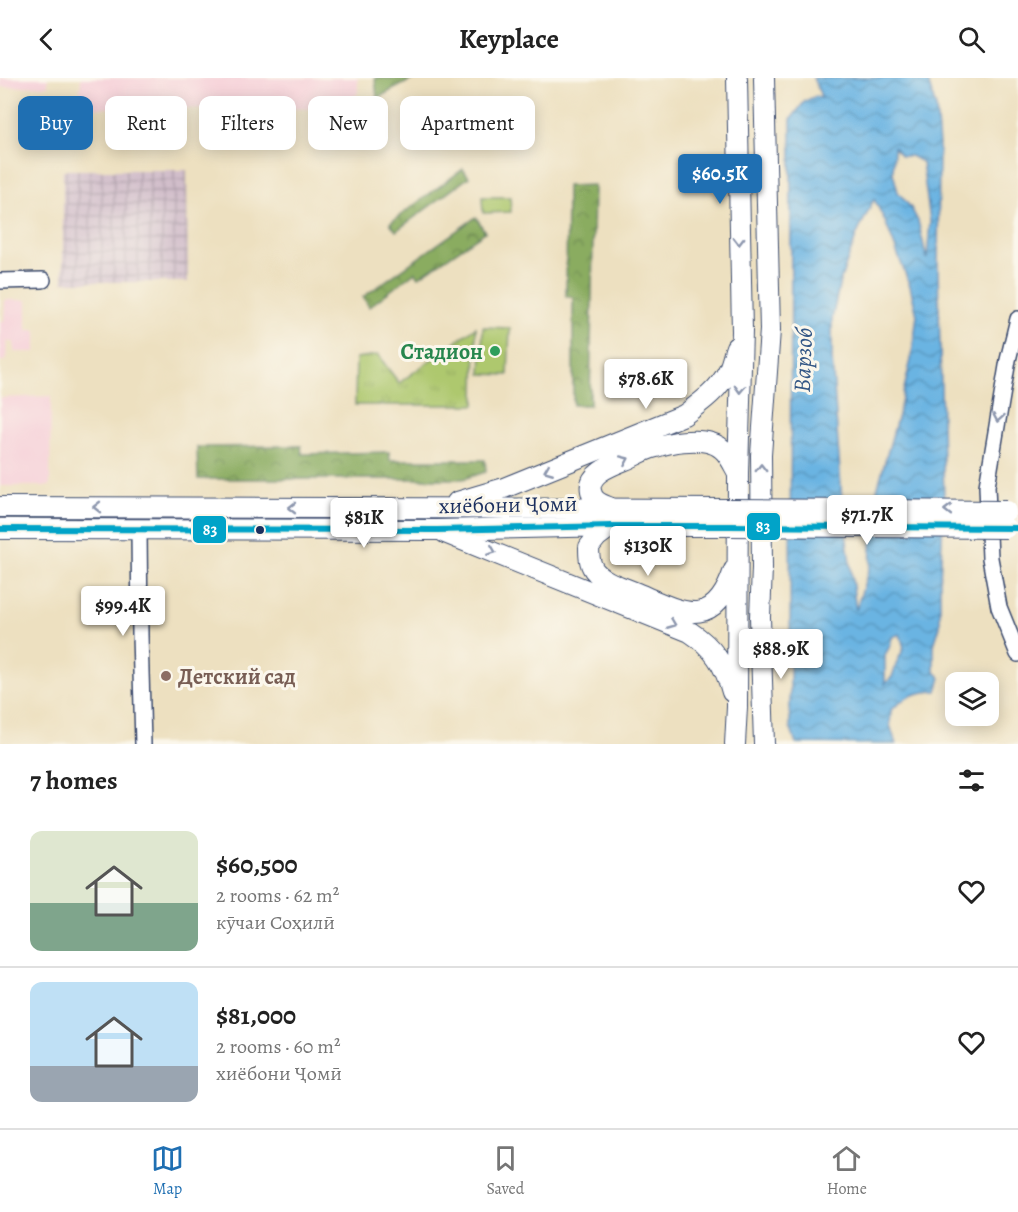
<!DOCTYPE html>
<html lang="en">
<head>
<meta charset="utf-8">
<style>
	body { margin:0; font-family:Alegreya,serif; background:#f6f6f6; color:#222; height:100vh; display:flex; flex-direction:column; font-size:22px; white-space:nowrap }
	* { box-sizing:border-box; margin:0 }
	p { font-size:20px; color:#767676 }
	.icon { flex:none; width:33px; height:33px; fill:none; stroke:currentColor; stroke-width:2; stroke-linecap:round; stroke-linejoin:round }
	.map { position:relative; height:666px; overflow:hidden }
	.sheet { display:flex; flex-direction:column; background:#fff; flex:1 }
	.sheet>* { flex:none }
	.hud { position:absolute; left:18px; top:18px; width:600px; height:54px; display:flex; gap:12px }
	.tools { position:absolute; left:945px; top:594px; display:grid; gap:12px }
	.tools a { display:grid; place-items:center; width:54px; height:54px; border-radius:12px; background:#fff; box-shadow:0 3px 15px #0003; font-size:30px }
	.price { position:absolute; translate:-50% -51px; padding:0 14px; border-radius:6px; background:#fff; color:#222; font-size:20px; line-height:39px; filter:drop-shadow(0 2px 3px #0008) }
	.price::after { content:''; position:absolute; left:50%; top:36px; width:18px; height:14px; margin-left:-9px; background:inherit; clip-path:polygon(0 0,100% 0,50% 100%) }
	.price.active { background:#1f6fb2; color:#fff }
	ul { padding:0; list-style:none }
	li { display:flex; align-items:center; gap:18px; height:150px; padding:0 30px }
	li+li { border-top:2px solid #e0e0e0 }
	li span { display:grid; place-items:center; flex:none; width:168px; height:120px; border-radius:12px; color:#555 }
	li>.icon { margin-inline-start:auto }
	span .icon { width:72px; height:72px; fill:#fffc; stroke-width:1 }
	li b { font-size:26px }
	h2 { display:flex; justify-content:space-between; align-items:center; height:72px; padding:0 30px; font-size:26px }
	.pill { padding:0 21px; border-radius:12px; background:#fff; box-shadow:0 3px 15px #0003; font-size:21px; line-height:54px }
	.pill.active { background:#1f6fb2; color:#fff }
	header { display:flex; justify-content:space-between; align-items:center; height:78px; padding:0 30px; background:#fff; font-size:27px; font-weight:700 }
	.tabs { display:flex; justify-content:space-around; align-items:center; height:84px; border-top:2px solid #e0e0e0; background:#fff; font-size:16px; color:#767676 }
	.tabs a { display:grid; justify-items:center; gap:3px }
	.tabs .active { color:#1f6fb2 }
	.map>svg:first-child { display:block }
	.built { fill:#f6cfd8 }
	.industrial { fill:url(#industrial-grid) }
	.grass { fill:#aec86e; stroke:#647c66; stroke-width:1.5 }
	.forest { fill:url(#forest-crowns); stroke:#526e60; stroke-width:1.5 }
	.park { fill:url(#park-tufts); stroke:#647c66; stroke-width:1.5 }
	.water { fill:url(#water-waves); stroke:#4272a0; stroke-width:1.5; fill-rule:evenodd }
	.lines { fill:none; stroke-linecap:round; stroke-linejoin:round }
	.minor-casing { stroke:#3a4a6d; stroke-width:18 }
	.major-casing { stroke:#3a4a6d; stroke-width:22 }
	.minor { stroke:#fff; stroke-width:15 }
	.major { stroke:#fff; stroke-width:20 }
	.major-bridge-casing { stroke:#3a4a6d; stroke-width:22; stroke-linecap:butt }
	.major-bridge { stroke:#fff; stroke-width:20 }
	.bus-1-casing { stroke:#fbf7ec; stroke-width:10 }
	.bus-1 { stroke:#01a3c8; stroke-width:6 }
	.oneway { stroke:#8d97ae }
	.leisure-dot { fill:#2e9e5b; stroke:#fbf7ec; stroke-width:2 }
	.bus-dot { fill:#1b2f5e; stroke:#fbf7ec; stroke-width:2 }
	.education-dot { fill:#8d6e63; stroke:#fbf7ec; stroke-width:2 }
	.labels { text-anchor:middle; stroke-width:6; stroke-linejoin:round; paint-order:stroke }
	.leisure-label { font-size:22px; font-weight:bold; fill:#27864d; stroke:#fbf7ec; text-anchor:end }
	.street-label { font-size:22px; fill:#1b2f5e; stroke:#fbf7ec }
	.education-label { font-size:22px; font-weight:bold; fill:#785e54; stroke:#fbf7ec; text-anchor:start }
	.water-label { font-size:24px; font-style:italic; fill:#335786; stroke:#fbf7ec }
	.line-badge { stroke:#fbf7ec; stroke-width:2 }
	.badge-label { font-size:16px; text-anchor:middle; font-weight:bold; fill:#fff }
</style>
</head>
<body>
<header><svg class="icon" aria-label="back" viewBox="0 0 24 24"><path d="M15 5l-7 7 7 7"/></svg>Keyplace<svg class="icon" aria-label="search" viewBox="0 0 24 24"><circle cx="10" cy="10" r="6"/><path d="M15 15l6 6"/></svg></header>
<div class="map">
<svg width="1018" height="666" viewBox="0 0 1018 666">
	<defs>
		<pattern id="industrial-grid" width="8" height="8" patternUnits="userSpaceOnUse" patternTransform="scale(1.5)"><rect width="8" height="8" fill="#d1bdca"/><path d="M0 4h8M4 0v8" fill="none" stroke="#a99aa7"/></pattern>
		<pattern id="forest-crowns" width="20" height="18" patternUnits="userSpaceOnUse" patternTransform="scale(1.5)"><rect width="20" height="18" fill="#8aac61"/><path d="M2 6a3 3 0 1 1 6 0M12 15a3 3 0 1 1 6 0" fill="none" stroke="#708c53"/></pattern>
		<pattern id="park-tufts" width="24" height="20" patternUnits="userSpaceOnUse" patternTransform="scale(1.5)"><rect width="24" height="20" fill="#aec86e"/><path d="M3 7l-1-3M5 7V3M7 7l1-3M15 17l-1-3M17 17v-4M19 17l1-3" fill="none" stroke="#95ac62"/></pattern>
		<pattern id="water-waves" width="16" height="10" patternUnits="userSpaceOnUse" patternTransform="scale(1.5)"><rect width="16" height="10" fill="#6ab4e2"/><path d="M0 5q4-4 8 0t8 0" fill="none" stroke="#5693ba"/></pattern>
	</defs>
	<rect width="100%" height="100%" fill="#fbf7ec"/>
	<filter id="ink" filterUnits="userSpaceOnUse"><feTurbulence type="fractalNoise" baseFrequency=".0167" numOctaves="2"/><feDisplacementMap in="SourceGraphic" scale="12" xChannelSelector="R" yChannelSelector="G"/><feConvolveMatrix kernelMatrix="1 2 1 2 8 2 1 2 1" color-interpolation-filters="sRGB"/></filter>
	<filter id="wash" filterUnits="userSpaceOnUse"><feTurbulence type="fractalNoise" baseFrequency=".008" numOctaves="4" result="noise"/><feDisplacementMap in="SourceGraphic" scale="24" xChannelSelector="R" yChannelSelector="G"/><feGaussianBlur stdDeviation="1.35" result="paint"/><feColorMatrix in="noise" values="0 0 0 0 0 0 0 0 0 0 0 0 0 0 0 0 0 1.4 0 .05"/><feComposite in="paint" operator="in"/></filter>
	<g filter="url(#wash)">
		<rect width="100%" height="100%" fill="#ede0c0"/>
		<path class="built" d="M0,0H48V8L0,9Z
			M81,0H358V15L343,31L79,30Z
			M5,222H27V252H36V274H14V264H7L6,283H0V243H4Z
			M51,318L50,408H0V320Z"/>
		<path class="industrial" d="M63,92H187L188,204H63Z"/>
		<path class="grass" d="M482,119H510L511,134L483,135Z
			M483,249L510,250L508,297L481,296Z"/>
		<path class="forest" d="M375,0H415L377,20Z
			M463,91L469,99L396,153L390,145Z
			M594,107L590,327H573V219L566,218L567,108Z
			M476,139L485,154L419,199L415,194L369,229L363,219Z
			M301,368L302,376L389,374L390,382H485L486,394L463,401H198L197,369Z"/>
		<path class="park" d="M476,249L475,327H355L356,280L378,277L399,305Z"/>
		<path class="water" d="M813,0H927L936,30L939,67L938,192L944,422L940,503V548L934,567V593L941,600L937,613C915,614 908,617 891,632L890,647L896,666L796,665L790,649L791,41L805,23L816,18L822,20ZM894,69L901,78H911L922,84L930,143L927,181L918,143L911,130L898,114L893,95ZM874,121L885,143L910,208L917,237L912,277L898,337L874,423L870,487L856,532L842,423L832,280V241L840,203L857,156ZM900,556L904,570L897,584L892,599L885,606V577L890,568L892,559Z"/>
	</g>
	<g filter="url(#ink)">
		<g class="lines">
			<defs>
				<path id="minor" d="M0,203L43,202
					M1018,241L1008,282L987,408L990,480L999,529L1018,576
					M139,451L140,557L143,666"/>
				<path id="major" d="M457,424L504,410L684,337C700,325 719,312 728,293C732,286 733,277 736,269
					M0,429L729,431
					M611,430C602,426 593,424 591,413C587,394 616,386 630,380C638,376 647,371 656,369C670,364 696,360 711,365C726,369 731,383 738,395
					M612,448L597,459L589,469C589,477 589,485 594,492C604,505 624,509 639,516C684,535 714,553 734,492
					M0,451L437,452L612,448H728
					M445,455L690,554C713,569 725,587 732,614
					M735,666L737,629L738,395L742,253L737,0
					M764,666L760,539L762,490L761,377L770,252L764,0"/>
			</defs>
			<use href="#minor" class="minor-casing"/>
			<use href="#major" class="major-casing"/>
			<use href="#minor" class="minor"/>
			<use href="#major" class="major"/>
			<defs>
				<path id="major-bridge" d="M729,431L1006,433
					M728,448L1006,450"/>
			</defs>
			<use href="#major-bridge" class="major-bridge-casing"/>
			<use href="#major-bridge" class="major-bridge"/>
			<defs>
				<path id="bus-1" d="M0,451L437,452L612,448H728L1018,450"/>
			</defs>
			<use href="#bus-1" class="bus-1-casing"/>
			<use href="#bus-1" class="bus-1"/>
		</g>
		<defs><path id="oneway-chevron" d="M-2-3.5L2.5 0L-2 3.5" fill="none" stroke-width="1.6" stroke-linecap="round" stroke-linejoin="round" transform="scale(1.5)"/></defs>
		<g class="oneway">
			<use href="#oneway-chevron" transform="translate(739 163) rotate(90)"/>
			<use href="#oneway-chevron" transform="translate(740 311) rotate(92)"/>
			<use href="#oneway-chevron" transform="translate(998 340) rotate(100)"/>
			<use href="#oneway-chevron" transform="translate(625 382) rotate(-24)"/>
			<use href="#oneway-chevron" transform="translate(761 390) rotate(-90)"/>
			<use href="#oneway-chevron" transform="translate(548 392) rotate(158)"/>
			<use href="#oneway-chevron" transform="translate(97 429) rotate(180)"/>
			<use href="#oneway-chevron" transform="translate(292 430) rotate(-180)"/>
			<use href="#oneway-chevron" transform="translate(948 432) rotate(-180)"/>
			<use href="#oneway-chevron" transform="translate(492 473) rotate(22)"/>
			<use href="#oneway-chevron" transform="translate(672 546) rotate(22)"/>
		</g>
	</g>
	<circle class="leisure-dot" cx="495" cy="273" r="6"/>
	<circle class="bus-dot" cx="260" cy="452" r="5"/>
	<circle class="education-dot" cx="166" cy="598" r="6"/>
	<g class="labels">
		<g class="leisure-label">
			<text x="483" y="281">Стадион</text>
		</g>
		<g class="street-label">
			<text transform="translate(508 426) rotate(-1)" y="8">хиёбони Ҷомӣ</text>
		</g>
		<g class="education-label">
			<text x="178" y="606">Детский сад</text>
		</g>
		<g class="water-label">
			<text transform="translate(803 282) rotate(-88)" y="8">Варзоб</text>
		</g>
	</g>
	<g class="line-badge">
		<rect x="746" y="434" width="35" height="29" rx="6" fill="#01a3c8"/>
		<rect x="192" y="437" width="35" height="29" rx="6" fill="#01a3c8"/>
	</g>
	<g class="badge-label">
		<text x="763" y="454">83</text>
		<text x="210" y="457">83</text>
	</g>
</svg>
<div class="tools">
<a><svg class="icon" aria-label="layers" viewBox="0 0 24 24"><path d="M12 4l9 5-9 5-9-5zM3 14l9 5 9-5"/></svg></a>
</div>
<b class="price active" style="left:720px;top:127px">$60.5K</b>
<b class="price" style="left:646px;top:332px">$78.6K</b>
<b class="price" style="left:867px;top:468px">$71.7K</b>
<b class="price" style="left:364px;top:471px">$81K</b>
<b class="price" style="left:648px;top:499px">$130K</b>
<b class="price" style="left:123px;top:559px">$99.4K</b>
<b class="price" style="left:781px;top:602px">$88.9K</b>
<div class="hud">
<a class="pill active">Buy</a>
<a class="pill">Rent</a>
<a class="pill">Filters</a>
<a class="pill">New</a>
<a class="pill">Apartment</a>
</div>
</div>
<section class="sheet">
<h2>7 homes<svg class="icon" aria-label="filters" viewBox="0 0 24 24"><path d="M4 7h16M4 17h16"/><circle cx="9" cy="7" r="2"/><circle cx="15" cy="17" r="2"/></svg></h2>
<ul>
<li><span style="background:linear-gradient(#dfe7d0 60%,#7fa58c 0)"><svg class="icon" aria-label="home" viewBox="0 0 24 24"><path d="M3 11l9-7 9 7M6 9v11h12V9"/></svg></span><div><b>$60,500</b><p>2 rooms · 62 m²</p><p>кӯчаи Соҳилӣ</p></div><svg class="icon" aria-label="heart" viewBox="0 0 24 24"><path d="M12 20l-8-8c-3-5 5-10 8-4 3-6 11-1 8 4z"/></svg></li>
<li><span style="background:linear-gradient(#bfe0f5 70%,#9aa5b1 0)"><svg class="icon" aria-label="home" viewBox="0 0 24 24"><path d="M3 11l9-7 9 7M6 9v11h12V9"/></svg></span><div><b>$81,000</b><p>2 rooms · 60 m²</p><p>хиёбони Ҷомӣ</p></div><svg class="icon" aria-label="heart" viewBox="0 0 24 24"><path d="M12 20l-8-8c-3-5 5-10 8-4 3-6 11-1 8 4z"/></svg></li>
</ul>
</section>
<nav class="tabs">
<a class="active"><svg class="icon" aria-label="map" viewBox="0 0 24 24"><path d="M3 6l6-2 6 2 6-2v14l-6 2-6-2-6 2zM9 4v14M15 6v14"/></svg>Map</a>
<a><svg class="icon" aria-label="saved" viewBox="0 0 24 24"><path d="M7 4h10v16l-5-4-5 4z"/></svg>Saved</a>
<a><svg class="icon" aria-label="home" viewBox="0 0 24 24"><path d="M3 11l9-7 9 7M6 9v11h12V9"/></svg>Home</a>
</nav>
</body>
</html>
